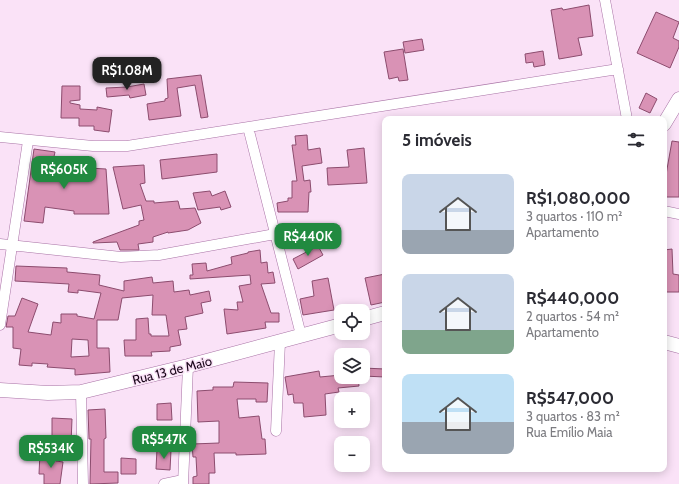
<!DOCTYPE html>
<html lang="pt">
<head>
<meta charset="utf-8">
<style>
	body { margin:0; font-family:Cabin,sans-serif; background:#f7f7f7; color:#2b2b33; height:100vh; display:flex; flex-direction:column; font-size:15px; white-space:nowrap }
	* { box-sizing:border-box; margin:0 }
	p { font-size:13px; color:#7c7c81 }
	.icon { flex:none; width:22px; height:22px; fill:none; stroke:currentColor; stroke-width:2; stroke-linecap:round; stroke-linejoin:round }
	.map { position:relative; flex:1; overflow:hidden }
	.panel { position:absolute; left:382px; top:116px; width:285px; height:356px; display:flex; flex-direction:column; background:#fff; border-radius:8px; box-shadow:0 2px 10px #0003 }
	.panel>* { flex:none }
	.fabs { position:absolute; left:334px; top:304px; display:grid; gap:8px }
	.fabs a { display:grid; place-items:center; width:36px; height:36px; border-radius:8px; background:#fff; box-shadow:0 2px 10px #0003; font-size:20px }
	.price { position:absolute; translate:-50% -34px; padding:0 9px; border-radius:8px; background:#218a40; color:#fff; font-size:13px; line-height:26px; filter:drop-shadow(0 1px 2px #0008) }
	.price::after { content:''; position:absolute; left:50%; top:24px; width:12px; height:9px; margin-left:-6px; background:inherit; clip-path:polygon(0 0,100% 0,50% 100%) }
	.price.on { background:#222; color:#fff }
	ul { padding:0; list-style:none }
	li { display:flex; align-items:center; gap:12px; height:100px; padding:0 20px }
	li span { display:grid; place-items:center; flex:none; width:112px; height:80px; border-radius:8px; color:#555 }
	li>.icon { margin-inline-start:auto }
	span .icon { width:48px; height:48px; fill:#fffc; stroke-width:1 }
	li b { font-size:17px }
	h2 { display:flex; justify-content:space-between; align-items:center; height:48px; padding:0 20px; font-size:17px }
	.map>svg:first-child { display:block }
	.building { fill:#d992b5; stroke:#8c4c6e; fill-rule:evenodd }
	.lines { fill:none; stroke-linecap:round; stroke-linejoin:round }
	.street-casing { stroke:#a872a5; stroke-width:11 }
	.secondary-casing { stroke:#a872a5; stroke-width:15 }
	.street { stroke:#fff; stroke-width:10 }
	.secondary { stroke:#fff; stroke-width:14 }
	.labels { text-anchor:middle; stroke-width:3; stroke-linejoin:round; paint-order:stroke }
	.street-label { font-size:13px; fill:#190619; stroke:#fae2f7 }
</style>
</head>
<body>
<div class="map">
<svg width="679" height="484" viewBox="0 0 679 484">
	<rect width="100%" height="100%" fill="#fae2f7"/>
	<path class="building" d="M589,5L593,36L578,38L582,55L559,59L551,10L562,8L563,10Z
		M656,12L679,22L673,38L679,41V47L670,68L637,53Z
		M422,39L424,50L405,53L403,42Z
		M403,49L408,80L399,81L398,77L389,79L384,52Z
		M543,51L545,65L534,67L533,62L526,63L525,54Z
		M201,75L208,117L201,118L195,85L177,88L181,116L149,120L147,104L165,101V99L168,98L167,79Z
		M144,84L146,95L130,98L129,95L107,97L106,88L127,87Z
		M62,86H80V100L70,101V103L80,105V109L97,110V107L112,110L109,132L94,130V126H79V118H61Z
		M646,93L657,99L650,113L639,108Z
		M307,135L308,150L320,148L322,163L302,166L304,181L310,180L311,192H309L308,212H278L277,203L288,201V198H292V181H297L292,145H296L295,136Z
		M672,141L679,142V197H664V186Z
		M364,148L367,183L328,185L327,168L349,167L347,150Z
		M34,149L55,152L51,170L59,173L89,176V168L106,169L109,214H74V211L45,207L43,223L24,221Z
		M217,154V172L162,179L160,160Z
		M144,165L145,183L140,184L146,201H154V203L178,201L180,209L195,208L201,223L188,230L168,233V232L153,237V242L138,244L139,250H120L117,242L93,243V242L139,225V221L144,220L141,205L123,209L113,167Z
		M210,191L212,196L225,191L231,207L221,210L220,207L198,210L193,193Z
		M318,246L323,255L298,269L293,259Z
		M672,249L673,274L679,275V292H664V250Z
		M260,250L261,263L267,262L268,273L273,272L275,283L261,284L271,313H279V322H265L266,328L227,334L224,309L238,310L237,302H243L239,286L251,284L250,275L190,279V275H193L192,264L206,263L207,271L232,264L231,257L248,253V252Z
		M16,266L67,268V272L100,275L99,285L124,291V281L152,277L153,283L173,281L174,292L189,290L190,295L209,291L211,301L201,303L203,313L185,317L187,329L178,330L181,345L170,347V351L151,352L152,356H125L124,340H136V319L148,318L149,334H151V336H169L166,315H152L153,295L122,298L118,320H97V348H109L110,372L75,375V369L47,367L48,364L32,363V366L19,365L21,349L13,348V327H6L8,316H15L22,298L38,304L28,332L51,335L53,322L61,323V314H77V316L94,319L101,293L78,290V293L68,292L69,284L15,281ZM72,339L88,340L89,356L71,357Z
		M385,274V302L371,305L365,278Z
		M328,278L334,310L303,315L300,299L314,296L312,281Z
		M363,368L385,369V377L363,376Z
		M319,371L320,377L341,375V377H358L359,386L338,388L339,392L325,394L326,415L304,417L303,403H294L293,394L288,395L285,377Z
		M234,382L268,383L267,402H256V399H237L239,418L259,416L262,439H265L266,454L236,455V453H214L215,473H209V484H193V477L197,476L196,457H193L192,444L219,443V421L198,422L197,391L213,390V387H233Z
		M171,403L172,420H157V404Z
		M105,409L106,438L104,439V472H118V483L90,484L91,439H89L88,410Z
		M52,418L72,419L71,444H52Z
		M157,449L171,450L170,470L156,469Z
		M40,453L56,454V461L63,462L60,484H44V474H39Z
		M121,458L136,459V474H121Z"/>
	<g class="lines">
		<defs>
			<path id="street" d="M605,0L627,119
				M248,127L301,335
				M0,137L93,146H127L618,69
				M664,211L679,214
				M0,244L121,257L159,255L275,234
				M0,325L28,141
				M81,392L83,484
				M276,431L280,342
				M164,484L183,480
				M183,484L188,366"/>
			<path id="secondary" d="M664,124L679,99
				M363,319L385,313
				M664,342L679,346
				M0,390L48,393L81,392L188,366L341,325"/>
		</defs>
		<use href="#street" class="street-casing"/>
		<use href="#secondary" class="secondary-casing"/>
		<use href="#street" class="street"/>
		<use href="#secondary" class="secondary"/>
	</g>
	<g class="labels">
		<g class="street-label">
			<text transform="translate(172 370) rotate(-14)" y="5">Rua 13 de Maio</text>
		</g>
	</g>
</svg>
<div class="fabs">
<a><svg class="icon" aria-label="locate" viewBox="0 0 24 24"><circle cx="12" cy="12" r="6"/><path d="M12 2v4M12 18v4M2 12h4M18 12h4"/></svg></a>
<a><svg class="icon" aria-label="layers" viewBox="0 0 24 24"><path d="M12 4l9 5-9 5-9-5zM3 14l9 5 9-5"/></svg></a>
<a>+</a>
<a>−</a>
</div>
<b class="price on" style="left:127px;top:91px">R$1.08M</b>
<b class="price" style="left:64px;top:190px">R$605K</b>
<b class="price" style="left:308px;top:257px">R$440K</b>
<b class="price" style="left:164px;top:460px">R$547K</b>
<b class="price" style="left:51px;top:469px">R$534K</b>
<section class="panel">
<h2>5 imóveis<svg class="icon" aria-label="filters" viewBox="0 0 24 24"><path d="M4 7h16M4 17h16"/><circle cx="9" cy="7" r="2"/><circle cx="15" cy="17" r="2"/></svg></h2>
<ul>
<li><span style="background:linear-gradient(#c9d6e8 70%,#9aa5b1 0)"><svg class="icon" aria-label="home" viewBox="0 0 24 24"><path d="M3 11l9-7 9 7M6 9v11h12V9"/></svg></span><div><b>R$1,080,000</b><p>3 quartos · 110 m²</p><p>Apartamento</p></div></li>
<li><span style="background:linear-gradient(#c9d6e8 70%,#7fa58c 0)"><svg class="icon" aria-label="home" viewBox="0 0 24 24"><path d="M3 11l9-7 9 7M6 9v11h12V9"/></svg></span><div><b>R$440,000</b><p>2 quartos · 54 m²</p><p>Apartamento</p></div></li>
<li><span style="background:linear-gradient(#bfe0f5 60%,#9aa5b1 0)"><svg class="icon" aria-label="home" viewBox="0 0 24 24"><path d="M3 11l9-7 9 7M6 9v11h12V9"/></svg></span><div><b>R$547,000</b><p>3 quartos · 83 m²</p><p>Rua Emílio Maia</p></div></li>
</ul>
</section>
</div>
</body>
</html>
